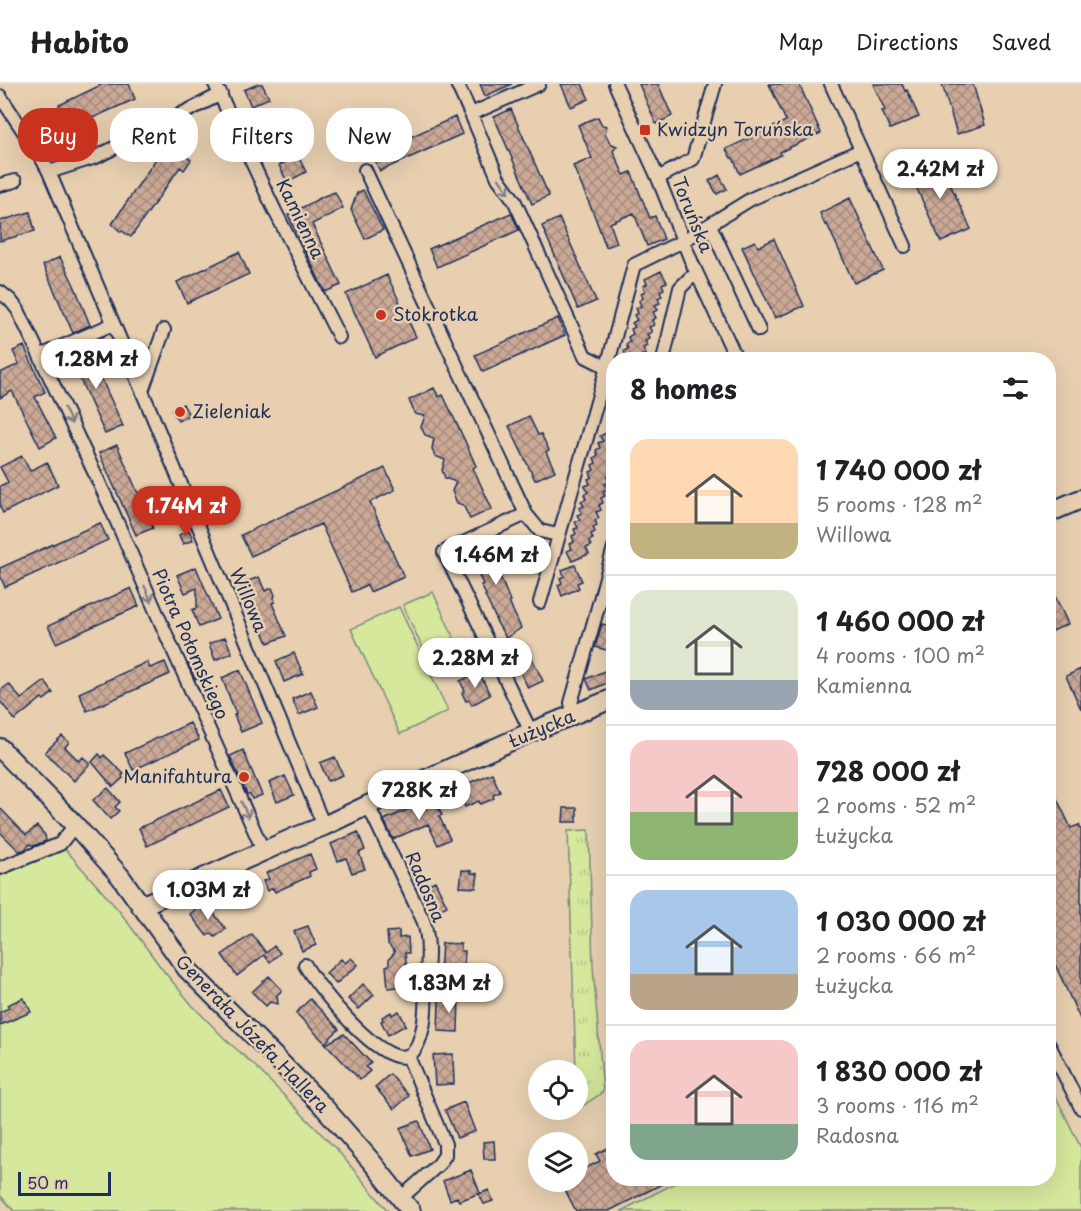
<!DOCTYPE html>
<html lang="en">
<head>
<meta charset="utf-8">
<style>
	body { margin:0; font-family:"Playpen Sans",sans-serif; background:#f2f2f2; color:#202124; height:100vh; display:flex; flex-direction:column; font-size:22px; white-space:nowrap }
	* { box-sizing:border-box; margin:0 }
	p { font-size:20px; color:#757577 }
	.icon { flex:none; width:33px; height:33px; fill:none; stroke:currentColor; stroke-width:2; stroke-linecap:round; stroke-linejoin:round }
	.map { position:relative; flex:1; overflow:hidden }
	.sheet { position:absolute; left:606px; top:268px; width:450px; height:834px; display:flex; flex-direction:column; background:#fff; border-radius:24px; box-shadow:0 6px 24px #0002 }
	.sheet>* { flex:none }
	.banner { position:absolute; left:18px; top:24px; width:498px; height:54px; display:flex; gap:12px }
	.fabs { position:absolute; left:528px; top:976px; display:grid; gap:12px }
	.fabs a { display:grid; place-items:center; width:60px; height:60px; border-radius:50%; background:#fff; box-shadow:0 6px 24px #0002; font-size:30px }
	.scale { position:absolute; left:18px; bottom:15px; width:93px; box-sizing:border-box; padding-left:6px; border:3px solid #1b2f5e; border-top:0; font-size:16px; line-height:21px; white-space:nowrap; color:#1b2f5e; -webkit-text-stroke:4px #e7cfb0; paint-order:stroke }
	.price { position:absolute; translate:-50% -51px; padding:0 14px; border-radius:21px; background:#fff; color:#222; font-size:20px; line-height:39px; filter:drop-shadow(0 2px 3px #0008) }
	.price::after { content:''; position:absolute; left:50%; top:36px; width:18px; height:14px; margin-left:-9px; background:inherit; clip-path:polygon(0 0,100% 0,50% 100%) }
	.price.active { background:#c8321e; color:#fff }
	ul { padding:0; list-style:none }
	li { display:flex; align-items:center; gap:18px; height:150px; padding:0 24px }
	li+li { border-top:2px solid #e0e0e0 }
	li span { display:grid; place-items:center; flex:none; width:168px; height:120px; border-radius:18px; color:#555 }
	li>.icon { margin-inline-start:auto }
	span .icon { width:72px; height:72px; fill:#fffc; stroke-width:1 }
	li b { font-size:26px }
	h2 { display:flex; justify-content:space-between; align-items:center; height:72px; padding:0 24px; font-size:26px }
	.chip { padding:0 21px; border-radius:24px; background:#fff; box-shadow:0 6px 24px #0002; font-size:21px; line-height:54px }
	.chip.active { background:#c8321e; color:#fff }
	header { display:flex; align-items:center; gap:36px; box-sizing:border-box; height:84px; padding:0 30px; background:#fff; border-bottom:2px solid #e0e0e0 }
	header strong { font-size:28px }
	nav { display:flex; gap:33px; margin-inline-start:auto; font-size:21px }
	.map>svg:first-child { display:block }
	.grass { fill:url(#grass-tufts); stroke:#788c7d; stroke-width:1.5 }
	.green { fill:#d5e89c; stroke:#788c7d; stroke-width:1.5 }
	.building { fill:url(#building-cross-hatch); stroke:#1b2f5e; stroke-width:1.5 }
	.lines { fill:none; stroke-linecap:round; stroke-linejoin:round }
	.street-casing { stroke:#1b2f5e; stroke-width:16 }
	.secondary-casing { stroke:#1b2f5e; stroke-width:22 }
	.street { stroke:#e7cfb0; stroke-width:12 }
	.secondary { stroke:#e7cfb0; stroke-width:18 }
	.oneway { stroke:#817f87 }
	.poi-dot { fill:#c8321e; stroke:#e7cfb0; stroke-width:2 }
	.labels { text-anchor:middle; stroke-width:5; stroke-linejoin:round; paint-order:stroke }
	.poi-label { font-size:18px; fill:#1b2f5e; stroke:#e7cfb0; text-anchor:start }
	.street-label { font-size:18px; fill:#1b2f5e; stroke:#e7cfb0 }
</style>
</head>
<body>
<header>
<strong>Habito</strong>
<nav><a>Map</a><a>Directions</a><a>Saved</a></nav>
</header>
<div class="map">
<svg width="1081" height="1127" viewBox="0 0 1081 1127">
	<defs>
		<pattern id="grass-tufts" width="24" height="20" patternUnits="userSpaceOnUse" patternTransform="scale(1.5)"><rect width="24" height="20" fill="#d5e89c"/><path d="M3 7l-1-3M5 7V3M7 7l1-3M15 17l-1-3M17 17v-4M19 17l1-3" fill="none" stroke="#b6c789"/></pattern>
		<pattern id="building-cross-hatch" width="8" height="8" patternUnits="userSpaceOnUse" patternTransform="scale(1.5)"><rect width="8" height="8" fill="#cba996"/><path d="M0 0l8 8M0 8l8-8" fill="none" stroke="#a48a7e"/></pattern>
	</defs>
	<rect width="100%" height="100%" fill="#e7cfb0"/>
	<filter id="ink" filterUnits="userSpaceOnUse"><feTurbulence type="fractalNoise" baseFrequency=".0167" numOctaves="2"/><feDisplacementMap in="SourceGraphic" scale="12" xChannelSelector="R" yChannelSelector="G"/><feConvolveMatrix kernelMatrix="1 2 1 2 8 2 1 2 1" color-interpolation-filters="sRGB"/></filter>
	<g filter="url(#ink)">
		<path class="grass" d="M589,746L593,882L603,1008L578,1025V987H576L568,747Z"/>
		<path class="green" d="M433,508L458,563L428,576L403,521Z
			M399,523L448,627L400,650L351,545Z
			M65,765L120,828L162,885L192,921L224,954L254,981L338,1067L388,1127H14L0,1111V791Z
			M1049,999L1081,1064V1127H621L683,1095H1048Z"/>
		<path class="building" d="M103,0H129L135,15L70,44L59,21Z
			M258,0H262L269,14L251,22L244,6Z
			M480,0H512L485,12Z
			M561,0H582L589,15L571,23Z
			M639,0H658L672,32L656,40Z
			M769,0H799L821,49L780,68L781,71L740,90L733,74H731L726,65L786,37Z
			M873,0H902L905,7L907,6L919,33L890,45L882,27L885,26Z
			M942,0H973L985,41L957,50Z
			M511,25L549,112L532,120L494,33Z
			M278,31L286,48L266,57L259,40Z
			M455,33L462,50L380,87L372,70Z
			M598,33L602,41L607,42L605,49L610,59L617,62L613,67L624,91L631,88L650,134L655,132L664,155L647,162L634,129L610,139L617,159L606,163L595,133L573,82L592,74L578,41Z
			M175,64L191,76L184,86L180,83L131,153L122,147L121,148L112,140L160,69L168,74Z
			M298,72L306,88L287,98L279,81Z
			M940,74L946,86L944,87L971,145L941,158L909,87L935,75V77Z
			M719,91L727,105L717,110L709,97Z
			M363,106L383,146L365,155L351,126L357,109Z
			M335,108L343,124L312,140L341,201L325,208L288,131L324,112Z
			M850,114L883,186L854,199L827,140L825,141L820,129Z
			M30,128L35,147L0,157V137Z
			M511,129L519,146L437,183L429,165Z
			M559,134L596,217L578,225L542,142Z
			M774,155L804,222L775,234L742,163L755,157L758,163Z
			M239,168L249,190L187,219L177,198Z
			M60,173L74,201L90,241L73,249L43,181Z
			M661,187L667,198L662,200L664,205L660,207L662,212L658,214L660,219L655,221L658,226L653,228L656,234L652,236L654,241L649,243L652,248L647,250L650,255L645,257L648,262L643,264L646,270L641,272L643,276H628L624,267L628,265L626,260L630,258L628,253L633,250L631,245L635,243L632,239L637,236L634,231L638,229L636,224L641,222L639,217L643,214L641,209L645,207L643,202L647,200L645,195Z
			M387,191L416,253L375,273L346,210Z
			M558,234L565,251L483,288L475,271Z
			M86,261L123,342L105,350L68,269Z
			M24,262L45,308L35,313L56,354L40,363L12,307L0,314V289L19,280L13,267Z
			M434,304L439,313L443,311L465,357L476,382L473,384L492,425L470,435L463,421L457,419L452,407L456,398L445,394L442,386L445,376L435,372L432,365L434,354L425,351L421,343L425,332L415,330L409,316Z
			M183,320L189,331L178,337L172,326Z
			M529,332L538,351L541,350L549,366L546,368L555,387L535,396L509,342Z
			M614,345V383L609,385L611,390L607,393L609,398L605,400L608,405L603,407L605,412L601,414L603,419L599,421L601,426L596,428L599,434L595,436L597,441L593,443L595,448L591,450L593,455L589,457L591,462L586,464L589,470L572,477L567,467L572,465L570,460L574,458L572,452L576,450L574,445L578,444L575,438L580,436L577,431L582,429L579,424L584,422L581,417L586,415L584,410L588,408L585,402L590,400L588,395L592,393L590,388L594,386L592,381L596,379L594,374L598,371L596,366L600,364L598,359L603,357L600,352Z
			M117,361L153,444L136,451L99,369Z
			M22,372L30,387L47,378L58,401L3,429L0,423V402L8,398L0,383Z
			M385,384L395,406L370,418L404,493L370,508L367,501L352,508L321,440L251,472L241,451Z
			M100,439L108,456L5,503L0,492V484Z
			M189,446L193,456L183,460L179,451Z
			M505,458L511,471L495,478L502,491L500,492L510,517L509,518L521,544L506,554L495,535H496L485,512L486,511L481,501L483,500L469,472L495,459L497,461Z
			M575,481L582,497L577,499L579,504L562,512L558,501L562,499L560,494L564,492L562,486Z
			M196,483L218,535L199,543L192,526L197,524V504L185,509L177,491Z
			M259,493L265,507L272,504L275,511L274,514L275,518L272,519L286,552L268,559L246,507L249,506L246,498Z
			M1048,497L1068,540L1048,549Z
			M131,504L139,522L56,559L48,542Z
			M602,540L614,543V568L595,563Z
			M225,553L232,569L215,576L209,560Z
			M527,564L543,597L528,604L513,572Z
			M294,569L303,590L284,598L276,577Z
			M196,576L203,592L195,595L188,579Z
			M147,578L150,584L165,578L170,590L87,627L79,609Z
			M614,583V596L591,606L586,595Z
			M1081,585V625L1066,592Z
			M240,586L262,639L241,648L234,631L236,630L222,594Z
			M479,588L490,611L472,621L469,616L466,617L462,609L465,607L460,597Z
			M45,597L53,609L44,616L42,614L15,636L0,617V607L9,600L21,615Z
			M311,607L318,623L299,631L292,615Z
			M190,639L199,656L133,686L125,669Z
			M62,652L69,658L65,663L79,677L83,673L90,680L74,697L45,668Z
			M243,666L262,711L252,715L250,710H247L230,672Z
			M99,670L102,674L104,671L124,690L122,691L123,694L113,703L92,678Z
			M335,673L343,691L328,697L320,679Z
			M492,689L500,708L493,711L494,714L486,718L480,720L479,717L465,723L461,712L467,709L464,701Z
			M285,692L294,711L277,718L269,699Z
			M1048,696L1071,744L1079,741L1081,746V937L1048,865Z
			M108,704L120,718L115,723L119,727L110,735L93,716Z
			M221,706L229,723L147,762L139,744Z
			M434,714L442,731L439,732L450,755L438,761L428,740L393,755L384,736Z
			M0,724L26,751L37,742L45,751L46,757L33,762L30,760L24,766L19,767L0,748Z
			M564,724H577V738H563Z
			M358,748L365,766L359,769L365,785L352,789L346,774L338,777L331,760Z
			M310,770L316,785L309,788L310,792L275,808L273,804L267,807L263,797L269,795L266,789Z
			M462,786L472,787L471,789L478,790L476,804L460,803Z
			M435,797L447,822L433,829L421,804Z
			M205,818L226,845L215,853L211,849L207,852L190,830Z
			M308,842L316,861L302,867L294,847Z
			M399,847V854L408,853L409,869H405L409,902L388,904L386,882L389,881V875L395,868L388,860L387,848Z
			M252,850L266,869L274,862L280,869L270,878L264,871L237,892L222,871Z
			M442,859L461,860V867H465L464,882H460V890L440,889Z
			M351,874L358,881L336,900L326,889L341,875L345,879Z
			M269,892L282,906L277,911L278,920L270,918L266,922L252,908Z
			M363,900L374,911L359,925L348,915Z
			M448,908L459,909L458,948L438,947L439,916L448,917Z
			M23,914L25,918L26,917L31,928L0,941V928L9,924L7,921Z
			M310,915L339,945L325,959L296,929Z
			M399,927L406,941L388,951L381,937L383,936L382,933L391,928L392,931Z
			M344,950L371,979L366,983L370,987L360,996L326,960Z
			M453,970L454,1000L435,1001L433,971Z
			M390,990L409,1012L394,1025L375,1003Z
			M464,1018L475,1047L457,1054L445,1026Z
			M419,1037L430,1065L412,1072L400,1044Z
			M494,1057L495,1075H484L483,1058Z
			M608,1064L614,1075V1095H672L609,1127H576L561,1098H578V1088L600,1077L596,1070Z
			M471,1086L480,1109L459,1117L457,1113L450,1116L443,1097Z
			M489,1106L493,1117L484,1120L479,1110Z"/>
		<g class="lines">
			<defs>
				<path id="street" d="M215,0L275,127L339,253
					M457,0L471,30L498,94L514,116L521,131L585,272L607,283
					M615,0L658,94L692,179L737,276
					M831,0L905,162
					M0,12L42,75L49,88L142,307L324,742
					M471,30L539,0
					M365,86L526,430L540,447L558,451
					M49,88L96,73L221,10
					M658,94L693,75L715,0
					M0,101L15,97
					M710,141L759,246
					M0,208L10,216L18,226L40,272L110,422L165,548L264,768
					M40,272L113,240
					M663,276L680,204L690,194L698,192
					M142,307L164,246
					M526,430L444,468L531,648
					M540,518L607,283L634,181L683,157L751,115L861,66
					M574,631L571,619L600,516L614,463
					M0,784L60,760L75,741
					M305,881C316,901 383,986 409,971C417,967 421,952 423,943C426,930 425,916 426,902C427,884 430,865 426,847C425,841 423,835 420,830L368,721
					M1048,959L1081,1024
					M401,1114L439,1080L445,1071V1060L408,972"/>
				<path id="secondary" d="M1048,429L1081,415
					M0,664L75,741L120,792L187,885L279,977L322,1021L371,1077L411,1127
					M141,822L293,754L324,742L368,721L531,648L614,614"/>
			</defs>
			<use href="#street" class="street-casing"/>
			<use href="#secondary" class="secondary-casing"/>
			<use href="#street" class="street"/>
			<use href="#secondary" class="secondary"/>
		</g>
		<defs><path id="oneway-shaft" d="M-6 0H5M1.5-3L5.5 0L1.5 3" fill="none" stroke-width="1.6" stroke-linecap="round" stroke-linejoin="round" transform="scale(1.5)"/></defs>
		<g class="oneway">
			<use href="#oneway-shaft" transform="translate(504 102) rotate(55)"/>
			<use href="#oneway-shaft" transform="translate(68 332) rotate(65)"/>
			<use href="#oneway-shaft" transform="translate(148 510) rotate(66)"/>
			<use href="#oneway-shaft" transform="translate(245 726) rotate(65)"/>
		</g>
	</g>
	<g class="poi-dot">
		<rect x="639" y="40" width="12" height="12" rx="3"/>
		<circle cx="381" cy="231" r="6"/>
		<circle cx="180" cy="328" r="6"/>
		<circle cx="244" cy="693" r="6"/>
	</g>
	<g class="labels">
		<g class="poi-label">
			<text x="657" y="52">Kwidzyn Toruńska</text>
			<text x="393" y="237">Stokrotka</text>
			<text x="192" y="334">Zieleniak</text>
			<text x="232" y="699" text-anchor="end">Manifahtura</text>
		</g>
		<g class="street-label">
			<text transform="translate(692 131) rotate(68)" y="6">Toruńska</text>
			<text transform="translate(300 135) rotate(64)" y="6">Kamienna</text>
			<text transform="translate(248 516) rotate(67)" y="6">Willowa</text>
			<text transform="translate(190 560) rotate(66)" y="6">Piotra Połomskiego</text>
			<text transform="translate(542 645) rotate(-23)" y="6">Łużycka</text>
			<text transform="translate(425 803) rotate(67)" y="6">Radosna</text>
			<text transform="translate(252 950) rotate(46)" y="6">Generała Józefa Hallera</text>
		</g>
	</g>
</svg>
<div class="fabs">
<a><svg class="icon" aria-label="locate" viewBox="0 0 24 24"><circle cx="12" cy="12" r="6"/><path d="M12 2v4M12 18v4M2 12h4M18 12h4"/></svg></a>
<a><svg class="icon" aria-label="layers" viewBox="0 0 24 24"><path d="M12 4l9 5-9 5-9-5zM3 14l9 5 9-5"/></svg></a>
</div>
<div class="scale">50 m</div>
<b class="price" style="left:940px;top:116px">2.42M zł</b>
<b class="price" style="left:96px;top:306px">1.28M zł</b>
<b class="price active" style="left:186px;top:453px">1.74M zł</b>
<b class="price" style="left:496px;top:502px">1.46M zł</b>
<b class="price" style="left:475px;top:605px">2.28M zł</b>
<b class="price" style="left:419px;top:737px">728K zł</b>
<b class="price" style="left:208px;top:837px">1.03M zł</b>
<b class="price" style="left:449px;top:930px">1.83M zł</b>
<div class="banner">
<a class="chip active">Buy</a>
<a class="chip">Rent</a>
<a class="chip">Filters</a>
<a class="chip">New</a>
</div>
<section class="sheet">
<h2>8 homes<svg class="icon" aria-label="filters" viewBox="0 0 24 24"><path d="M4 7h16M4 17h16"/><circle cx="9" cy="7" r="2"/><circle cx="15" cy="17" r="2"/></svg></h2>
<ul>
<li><span style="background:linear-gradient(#ffd9b3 70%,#c2b280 0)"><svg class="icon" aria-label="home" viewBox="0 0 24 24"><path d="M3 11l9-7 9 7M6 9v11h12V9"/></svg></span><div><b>1 740 000 zł</b><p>5 rooms · 128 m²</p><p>Willowa</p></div></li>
<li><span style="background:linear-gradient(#dfe7d0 75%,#9aa5b1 0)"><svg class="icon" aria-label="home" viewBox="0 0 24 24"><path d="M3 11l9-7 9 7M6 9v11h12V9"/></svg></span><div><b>1 460 000 zł</b><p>4 rooms · 100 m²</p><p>Kamienna</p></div></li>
<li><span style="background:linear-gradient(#f6c9c9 60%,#8fb573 0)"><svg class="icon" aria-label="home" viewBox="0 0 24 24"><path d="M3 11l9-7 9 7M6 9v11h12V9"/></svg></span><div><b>728 000 zł</b><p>2 rooms · 52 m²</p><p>Łużycka</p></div></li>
<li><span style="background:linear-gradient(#a9c7e8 70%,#b9a48a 0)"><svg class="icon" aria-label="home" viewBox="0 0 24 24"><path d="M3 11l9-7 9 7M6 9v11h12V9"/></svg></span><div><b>1 030 000 zł</b><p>2 rooms · 66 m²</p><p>Łużycka</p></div></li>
<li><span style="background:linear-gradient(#f6c9c9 70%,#7fa58c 0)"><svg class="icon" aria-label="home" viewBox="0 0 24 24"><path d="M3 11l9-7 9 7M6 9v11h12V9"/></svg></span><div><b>1 830 000 zł</b><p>3 rooms · 116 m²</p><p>Radosna</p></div></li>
</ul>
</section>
</div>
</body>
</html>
